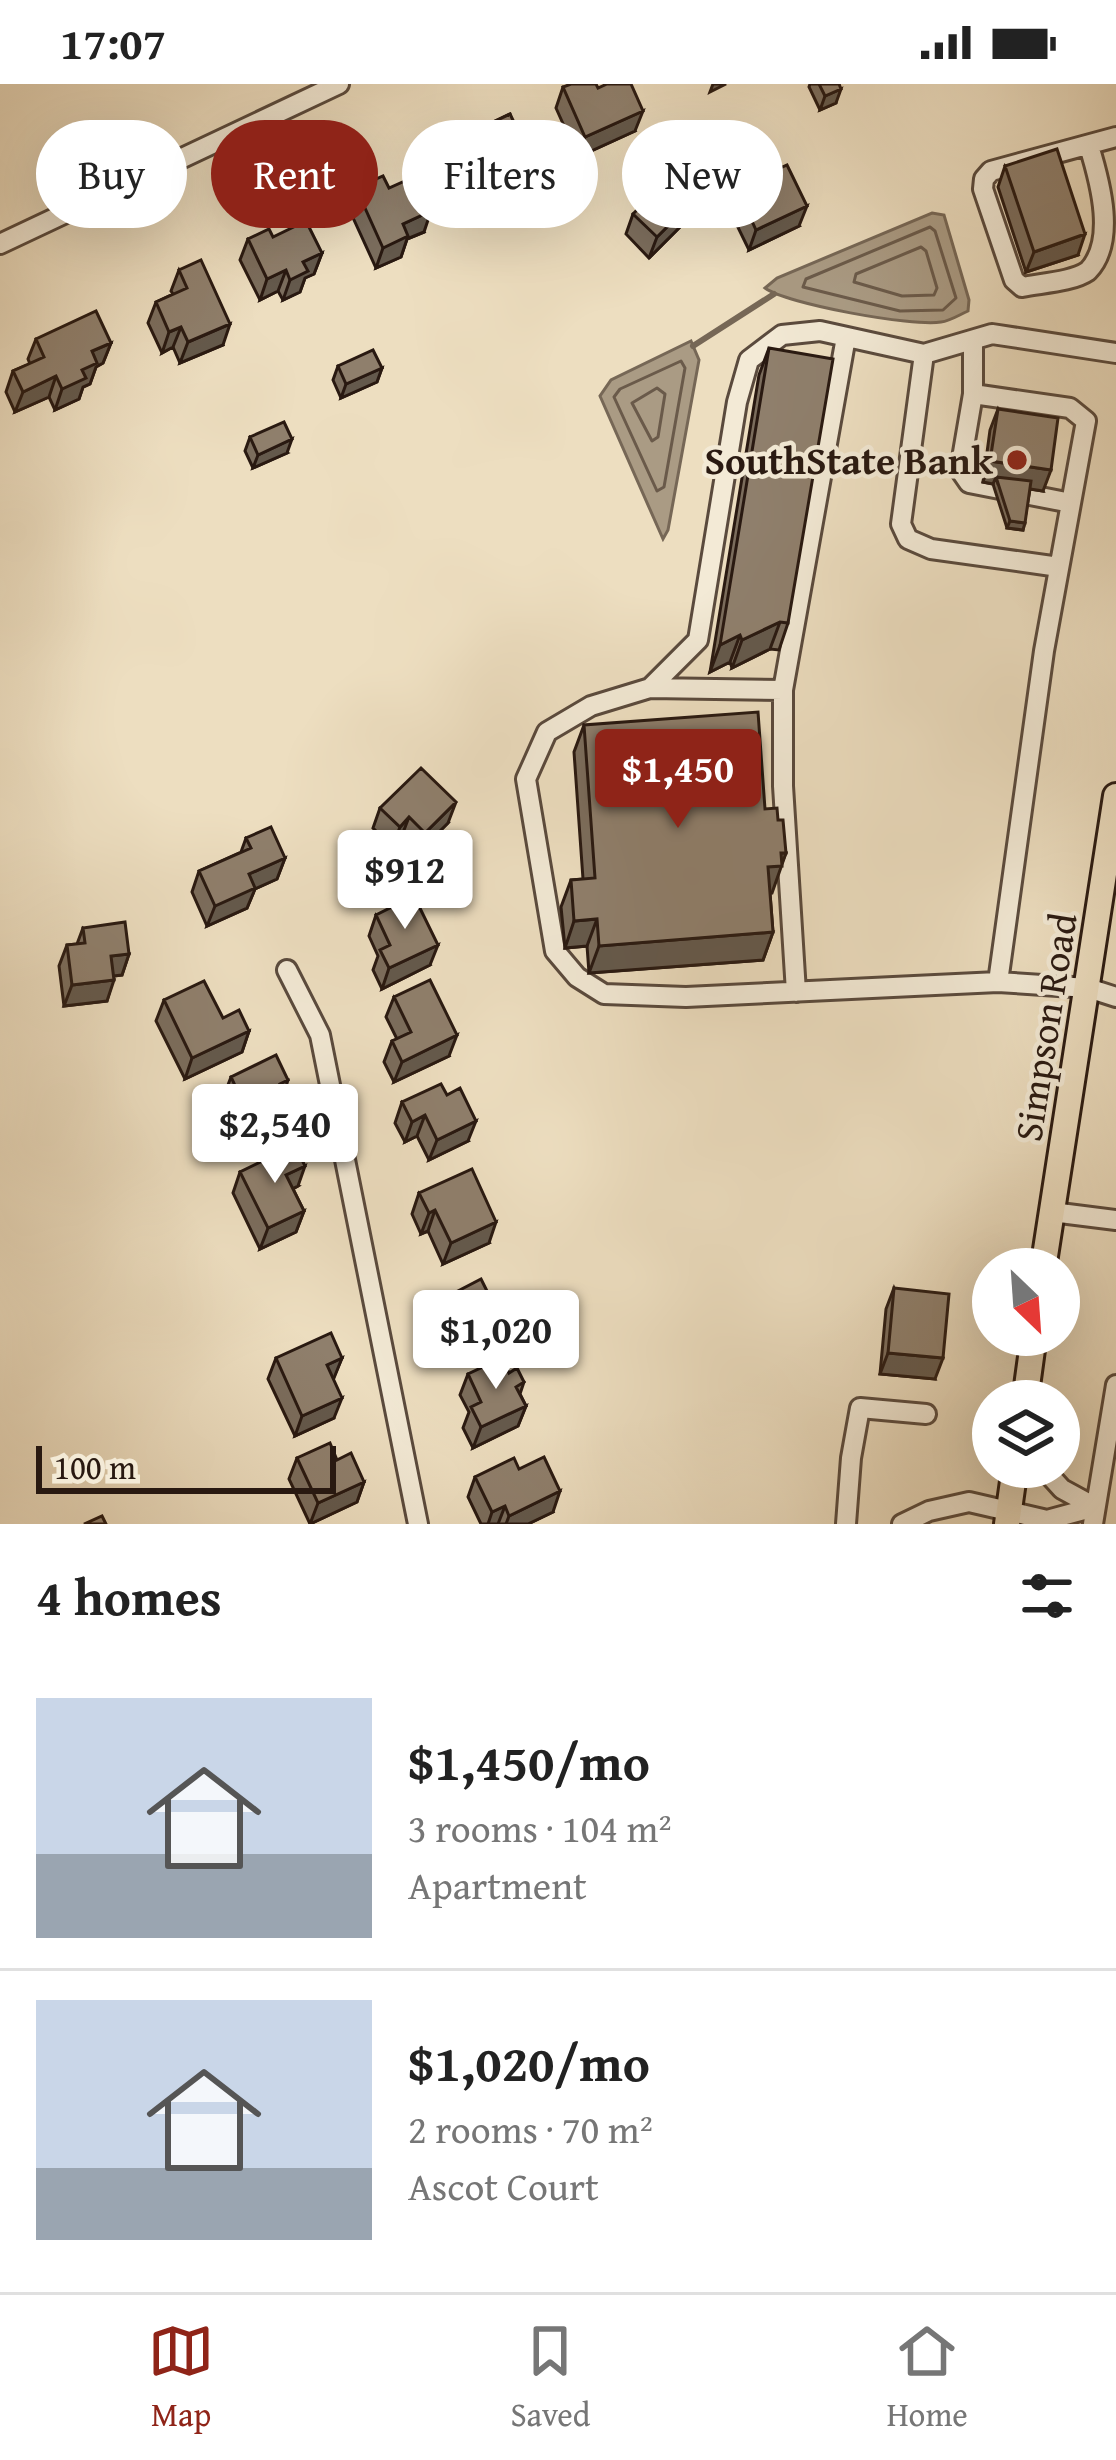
<!DOCTYPE html>
<html lang="en">
<head>
<meta charset="utf-8">
<style>
	body { margin:0; font-family:"Gentium Book Plus",serif; background:#f2f2f2; color:#222; height:100vh; display:flex; flex-direction:column; font-size:45px; white-space:nowrap }
	* { box-sizing:border-box; margin:0 }
	p { font-size:39px; color:#767676 }
	.icon { flex:none; width:66px; height:66px; fill:none; stroke:currentColor; stroke-width:2; stroke-linecap:round; stroke-linejoin:round }
	.map { position:relative; height:1440px; overflow:hidden }
	.side { display:flex; flex-direction:column; background:#fff; flex:1 }
	.side>* { flex:none }
	.banner { position:absolute; left:36px; top:36px; width:1044px; height:108px; display:flex; gap:24px }
	.needle { width:78px; rotate:155deg }
	.controls { position:absolute; left:972px; top:1164px; display:grid; gap:24px }
	.controls a { display:grid; place-items:center; width:108px; height:108px; border-radius:50%; background:#fff; box-shadow:0 12px 48px #0002; font-size:60px }
	.scale { position:absolute; left:36px; bottom:30px; width:300px; box-sizing:border-box; padding-left:12px; border:6px solid #291911; border-top:0; font-size:33px; line-height:42px; white-space:nowrap; color:#291911; -webkit-text-stroke:9px #f3ead6; paint-order:stroke }
	.price { position:absolute; translate:-50% -102px; padding:0 27px; border-radius:12px; background:#fff; color:#222; font-size:39px; line-height:78px; filter:drop-shadow(0 3px 6px #0008) }
	.price::after { content:''; position:absolute; left:50%; top:72px; width:36px; height:27px; margin-left:-18px; background:inherit; clip-path:polygon(0 0,100% 0,50% 100%) }
	.price.active { background:#8f2418; color:#fff }
	ul { padding:0; list-style:none }
	li { display:flex; align-items:center; gap:36px; height:300px; padding:0 36px }
	li+li { border-top:3px solid #e0e0e0 }
	li span { display:grid; place-items:center; flex:none; width:336px; height:240px; border-radius:0px; color:#555 }
	li>.icon { margin-inline-start:auto }
	span .icon { width:144px; height:144px; fill:#fffc; stroke-width:1 }
	li b { font-size:51px }
	h2 { display:flex; justify-content:space-between; align-items:center; height:144px; padding:0 36px; font-size:51px }
	.chip { padding:0 42px; border-radius:54px; background:#fff; box-shadow:0 12px 48px #0002; font-size:42px; line-height:108px }
	.chip.active { background:#8f2418; color:#fff }
	.status { display:flex; justify-content:space-between; align-items:center; height:84px; padding:0 60px; background:#fff; direction:ltr }
	.status svg { height:33px; fill:currentColor }
	.menu { display:flex; justify-content:space-around; align-items:center; height:168px; border-top:3px solid #e0e0e0; background:#fff; font-size:33px; color:#767676 }
	.menu a { display:grid; justify-items:center; gap:6px }
	.menu .active { color:#8f2418 }
	.map>svg:first-child { display:block }
	.water { fill:#aa9b84; stroke:#766756; stroke-width:3 }
	.lines { fill:none; stroke-linecap:round; stroke-linejoin:round }
	.shore { stroke:#6a5a4a; stroke-width:3 }
	.stream { stroke:#766756; stroke-width:6 }
	.minor-casing { stroke:#5a4a3d; stroke-width:24 }
	.major-casing { stroke:#291911; stroke-width:30 }
	.minor { stroke:#f3ead6; stroke-width:18 }
	.major { stroke:#eddec0; stroke-width:24 }
	.wall { fill:#7b6d5d; stroke:#291911; stroke-width:3 }
	.shaded-wall { fill:#64594c; stroke:#291911; stroke-width:3 }
	.building { fill:#8f7f6c; stroke:#291911; stroke-width:3 }
	.poi-dot { fill:#8f2418; stroke:#f3ead6; stroke-width:4.5 }
	.labels { text-anchor:middle; stroke-width:9; stroke-linejoin:round; paint-order:stroke }
	.poi-label { font-size:39px; font-weight:bold; fill:#291911; stroke:#f3ead6; text-anchor:end }
	.street-label { font-size:39px; fill:#291911; stroke:#f3ead6 }
</style>
</head>
<body>
<div class="status"><b>17:07</b><svg viewBox="0 0 49 12"><path d="M0 12V9h3v3zM5 12V6h3v6zM10 12V3h3v9zM15 12V0h3v12zM26 1h20v11H26zM47 4h2v5h-2z"/></svg></div>
<div class="map">
<svg width="1116" height="1440" viewBox="0 0 1116 1440">
	<rect width="100%" height="100%" fill="#eddec0"/>
	<filter id="stains"><feTurbulence type="fractalNoise" baseFrequency=".00167" numOctaves="4"/><feColorMatrix values="0 0 0 0 .2 0 0 0 0 .09 0 0 0 0 .02 0 0 0 .5 -.17"/></filter>
	<radialGradient id="worn" r=".72"><stop offset=".6" stop-color="#630" stop-opacity="0"/><stop offset="1" stop-color="#630" stop-opacity=".3"/></radialGradient>
	<path class="water" d="M932,129L944,131L969,216L968,227C959,231 950,237 941,238C913,243 786,220 765,204L777,194Z
		M691,257L699,276L668,446L663,455L600,312L611,296Z"/>
	<g class="lines">
		<path class="shore" d="M930,143L935,147L956,214L943,226L900,227L803,203L806,195Z
			M921,163L926,167L937,204L934,211L902,212L854,198L856,190Z
			M681,277L685,284L664,403L657,407L614,313L620,305Z
			M657,304L665,310L658,353L652,357L632,319Z"/>
		<path class="stream" d="M693,262L774,210"/>
		<defs>
			<path id="minor" d="M1089,62C1101,101 1116,158 1088,187C1072,198 1041,199 1022,203L1014,196L983,105L984,95L991,87L1116,53
				M0,160L339,0
				M973,256V310L1070,324L1086,337L1044,567L998,898
				M1116,269L992,250L924,270L820,247L782,251L749,276L737,318L698,556L650,604L591,622L547,648L526,695L555,867L577,893L604,910L686,913L998,898L1088,904L1116,913
				M924,270L901,440L908,455L931,465L1059,483
				M973,310L960,386L969,399L1071,419
				M650,604L783,606
				M287,886L320,951L418,1440
				M796,908L783,702V606L846,253
				M1052,1128L1116,1136
				M846,1440L851,1374L860,1324L926,1330
				M902,1440L929,1427L969,1418L1047,1436L1095,1423L1062,1405L1042,1383
				M1093,1440L1116,1301"/>
			<path id="major" d="M1043,1185L1116,712
				M1025,1317L1034,1251
				M1007,1440L1015,1383"/>
		</defs>
		<use href="#minor" class="minor-casing"/>
		<use href="#major" class="major-casing"/>
		<use href="#minor" class="minor"/>
		<use href="#major" class="major"/>
	</g>
	<path class="wall" d="M810,0H839L836,19L820,26L809,3Z
		M563,3L598,4L635,47L578,73L556,24Z
		M510,30L536,121L512,132L491,88L469,99L457,73L464,52Z
		M1005,82L1078,171L1026,188L998,103Z
		M356,104H389L424,148L407,155L401,173L376,184L349,125Z
		M737,104L799,142L749,166L729,125Z
		M699,111L691,132L649,174L626,150L633,130Z
		M248,155L322,169L314,190L305,194L300,208L283,216L278,207L260,216L240,176Z
		M179,186L223,261L180,279L173,263L162,269L148,239L156,218L173,210L171,207Z
		M36,255L111,259L103,279L96,283L90,300L83,303L79,315L55,326L49,313L15,328L6,308L13,287L30,280L28,275Z
		M769,264L788,539L779,566L770,565L732,584L730,578L710,588L759,291Z
		M338,282L382,284L377,298L341,314L333,296Z
		M998,325L1043,407L1030,405L1023,446L1007,444L993,400L983,398L990,346Z
		M250,353L287,369L253,384L245,367Z
		M584,641L765,725L778,736L786,769L770,809L773,848L763,876L589,889L587,862L565,864L561,823L571,796L583,795L574,668Z
		M380,724L448,739L417,770L401,754L392,763L373,744Z
		M246,754L285,774L277,795L255,805L247,824L207,842L192,808L199,787L241,768Z
		M376,831L430,881L382,905L373,886L378,872L369,852Z
		M83,844L129,870L122,891L114,892L107,917L64,922L59,882L67,861L77,860Z
		M394,913L449,972L394,998L384,978L392,957L397,955L386,933Z
		M164,916L223,934L249,947L242,968L185,995L156,937Z
		M231,993L288,996L284,1009L293,1027L285,1048L257,1062L245,1037L237,1041L223,1014Z
		M402,1018L468,1057L429,1076L417,1052L405,1058L395,1039Z
		M240,1088L298,1102L293,1105L304,1127L296,1148L260,1165L233,1109Z
		M419,1109L489,1159L443,1180L428,1147L421,1150L412,1130Z
		M894,1204L935,1295L880,1290L886,1225Z
		M437,1218L493,1243L463,1258L455,1243L441,1251L432,1231Z
		M276,1274H342L333,1295L334,1334L295,1352L268,1295Z
		M509,1289L524,1298L520,1310L526,1322L518,1342L473,1364L463,1344L469,1328L460,1311L468,1290Z
		M297,1374L337,1376L364,1398L357,1418L310,1440L289,1395Z
		M519,1385L553,1428L528,1440H481L468,1413L475,1393Z"/>
	<path class="shaded-wall" d="M713,0H726L710,8Z
		M841,5L836,19L820,26L825,12Z
		M643,27L635,47L578,73L585,53Z
		M499,68L491,88L469,99L476,78Z
		M544,101L536,121L512,132L520,112Z
		M699,111L691,132L649,174L657,153Z
		M807,122L799,142L749,166L756,146Z
		M431,127L424,148L407,155L401,173L376,184L383,164L403,140Z
		M1085,150L1078,171L1026,188L1034,168Z
		M322,169L314,190L305,194L300,208L283,216L290,196L303,178Z
		M286,186L278,207L260,216L267,195Z
		M230,240L223,261L180,279L188,258Z
		M181,243L173,263L162,269L169,248Z
		M111,259L103,279L96,283L90,300L83,303L79,315L55,326L62,305L92,267Z
		M382,284L377,298L341,314L346,300Z
		M56,292L49,313L15,328L23,308Z
		M292,355L287,369L253,384L258,371Z
		M990,377L1051,386L1043,407L998,400L996,393L993,400L983,398Z
		M1010,437L1025,439L1023,446L1007,444Z
		M780,538L770,565L732,584L742,556Z
		M740,551L730,578L710,588L720,561Z
		M456,718L448,739L417,770L425,749Z
		M409,733L401,754L392,763L400,743Z
		M781,769H786L772,809L759,810L768,783Z
		M285,774L277,795L255,805L247,824L207,842L215,822L249,790Z
		M597,835L587,862L565,864L574,837Z
		M773,848L763,876L589,889L599,862Z
		M438,861L430,881L382,905L389,884Z
		M129,870L122,891L104,893L111,872Z
		M114,896L107,917L64,922L72,901Z
		M249,947L242,968L185,995L192,974Z
		M457,951L449,972L394,998L402,978Z
		M252,1017L245,1037L237,1041L244,1021Z
		M293,1027L285,1048L257,1062L264,1041Z
		M425,1031L417,1052L405,1058L412,1038Z
		M476,1037L468,1057L429,1076L437,1056Z
		M305,1082L298,1102L279,1111L286,1091Z
		M435,1126L428,1147L421,1150L429,1129Z
		M304,1127L296,1148L260,1165L268,1144Z
		M496,1138L489,1159L443,1180L451,1159Z
		M460,1229L455,1243L441,1251L446,1237Z
		M498,1229L493,1243L463,1258L468,1245Z
		M888,1269L943,1274L935,1295L880,1290Z
		M342,1274L334,1294L319,1301L327,1281Z
		M342,1314L334,1334L295,1352L302,1332Z
		M526,1322L518,1342L473,1364L481,1343Z
		M364,1398L357,1418L310,1440L318,1419Z
		M560,1407L553,1428L528,1440H506L509,1432Z
		M505,1422L498,1440H488L492,1428Z"/>
	<path class="building" d="M571,0H596L598,4L607,0H631L643,27L585,53L563,3Z
		M819,0H839L841,5L825,12Z
		M510,30L544,101L520,112L499,68L476,78L464,52Z
		M1057,65L1085,150L1034,168L1005,82Z
		M787,81L807,122L756,146L737,104Z
		M675,88L699,111L657,153L633,130Z
		M383,92L389,104L416,92L431,127L403,140L408,152L383,164L356,104Z
		M306,137L322,169L303,178L308,187L290,196L286,186L267,195L248,155L269,145L273,153Z
		M201,176L230,240L188,258L181,243L169,248L156,218L187,204L179,186Z
		M96,227L111,259L92,267L97,279L82,286L86,294L62,305L56,292L23,308L13,287L44,273L36,255Z
		M769,264L833,275L788,539L780,538L742,556L740,551L720,561Z
		M373,266L382,284L346,300L338,282Z
		M998,325L1058,334L1051,386L990,377Z
		M284,338L292,355L258,371L250,353Z
		M996,393L1031,397L1025,439L1010,437Z
		M758,628L765,725L777,724L778,736H783L786,769H781L782,782L768,783L773,848L599,862L597,835L574,837L571,796L595,794L584,641Z
		M421,684L456,718L425,749L409,733L400,743L380,724Z
		M271,743L285,774L249,790L255,804L215,822L199,787L251,764L246,754Z
		M414,812L438,861L389,884L380,866L390,861L376,831Z
		M125,838L129,870L111,872L114,896L72,901L67,861L85,859L83,844Z
		M430,896L457,951L402,978L392,957L411,948L394,913Z
		M204,897L223,934L239,926L249,947L192,974L164,916Z
		M276,971L288,996L280,1000L293,1027L264,1041L252,1017L244,1021L231,993Z
		M441,1000L447,1011L460,1004L476,1037L437,1056L425,1031L412,1038L402,1018Z
		M295,1061L305,1082L286,1091L304,1127L268,1144L240,1088Z
		M472,1085L496,1138L451,1159L435,1126L429,1129L419,1109Z
		M481,1195L498,1229L468,1245L460,1229L446,1237L437,1218Z
		M894,1204L949,1210L943,1274L888,1269Z
		M331,1249L342,1274L327,1281L342,1314L302,1332L276,1274Z
		M502,1274L509,1289L517,1284L524,1298L516,1303L526,1322L481,1343L471,1323L481,1318L468,1290Z
		M330,1359L337,1376L351,1369L364,1398L318,1419L297,1374Z
		M544,1373L560,1407L509,1432L505,1422L492,1428L475,1393L514,1374L519,1385Z
		M102,1432L106,1440H84Z"/>
	<circle class="poi-dot" cx="1017" cy="376" r="12"/>
	<g class="labels">
		<g class="poi-label">
			<text x="993" y="390">SouthState Bank</text>
		</g>
		<g class="street-label">
			<text transform="translate(1045 943) rotate(-81)" y="14">Simpson Road</text>
		</g>
	</g>
	<rect width="100%" height="100%" filter="url(#stains)"/>
	<rect width="100%" height="100%" fill="url(#worn)"/>
</svg>
<div class="controls">
<a><svg class="needle" viewBox="-14 -14 28 28"><path d="M0-13l5 13h-10z" fill="#e53935"/><path d="M0 13l5-13h-10z" fill="#767676"/></svg></a>
<a><svg class="icon" aria-label="layers" viewBox="0 0 24 24"><path d="M12 4l9 5-9 5-9-5zM3 14l9 5 9-5"/></svg></a>
</div>
<div class="scale">100 m</div>
<b class="price active" style="left:678px;top:747px">$1,450</b>
<b class="price" style="left:405px;top:848px">$912</b>
<b class="price" style="left:275px;top:1102px">$2,540</b>
<b class="price" style="left:496px;top:1308px">$1,020</b>
<div class="banner">
<a class="chip">Buy</a>
<a class="chip active">Rent</a>
<a class="chip">Filters</a>
<a class="chip">New</a>
</div>
</div>
<section class="side">
<h2>4 homes<svg class="icon" aria-label="filters" viewBox="0 0 24 24"><path d="M4 7h16M4 17h16"/><circle cx="9" cy="7" r="2"/><circle cx="15" cy="17" r="2"/></svg></h2>
<ul>
<li><span style="background:linear-gradient(#c9d6e8 65%,#9aa5b1 0)"><svg class="icon" aria-label="home" viewBox="0 0 24 24"><path d="M3 11l9-7 9 7M6 9v11h12V9"/></svg></span><div><b>$1,450/mo</b><p>3 rooms · 104 m²</p><p>Apartment</p></div></li>
<li><span style="background:linear-gradient(#c9d6e8 70%,#9aa5b1 0)"><svg class="icon" aria-label="home" viewBox="0 0 24 24"><path d="M3 11l9-7 9 7M6 9v11h12V9"/></svg></span><div><b>$1,020/mo</b><p>2 rooms · 70 m²</p><p>Ascot Court</p></div></li>
</ul>
</section>
<nav class="menu">
<a class="active"><svg class="icon" aria-label="map" viewBox="0 0 24 24"><path d="M3 6l6-2 6 2 6-2v14l-6 2-6-2-6 2zM9 4v14M15 6v14"/></svg>Map</a>
<a><svg class="icon" aria-label="saved" viewBox="0 0 24 24"><path d="M7 4h10v16l-5-4-5 4z"/></svg>Saved</a>
<a><svg class="icon" aria-label="home" viewBox="0 0 24 24"><path d="M3 11l9-7 9 7M6 9v11h12V9"/></svg>Home</a>
</nav>
</body>
</html>
